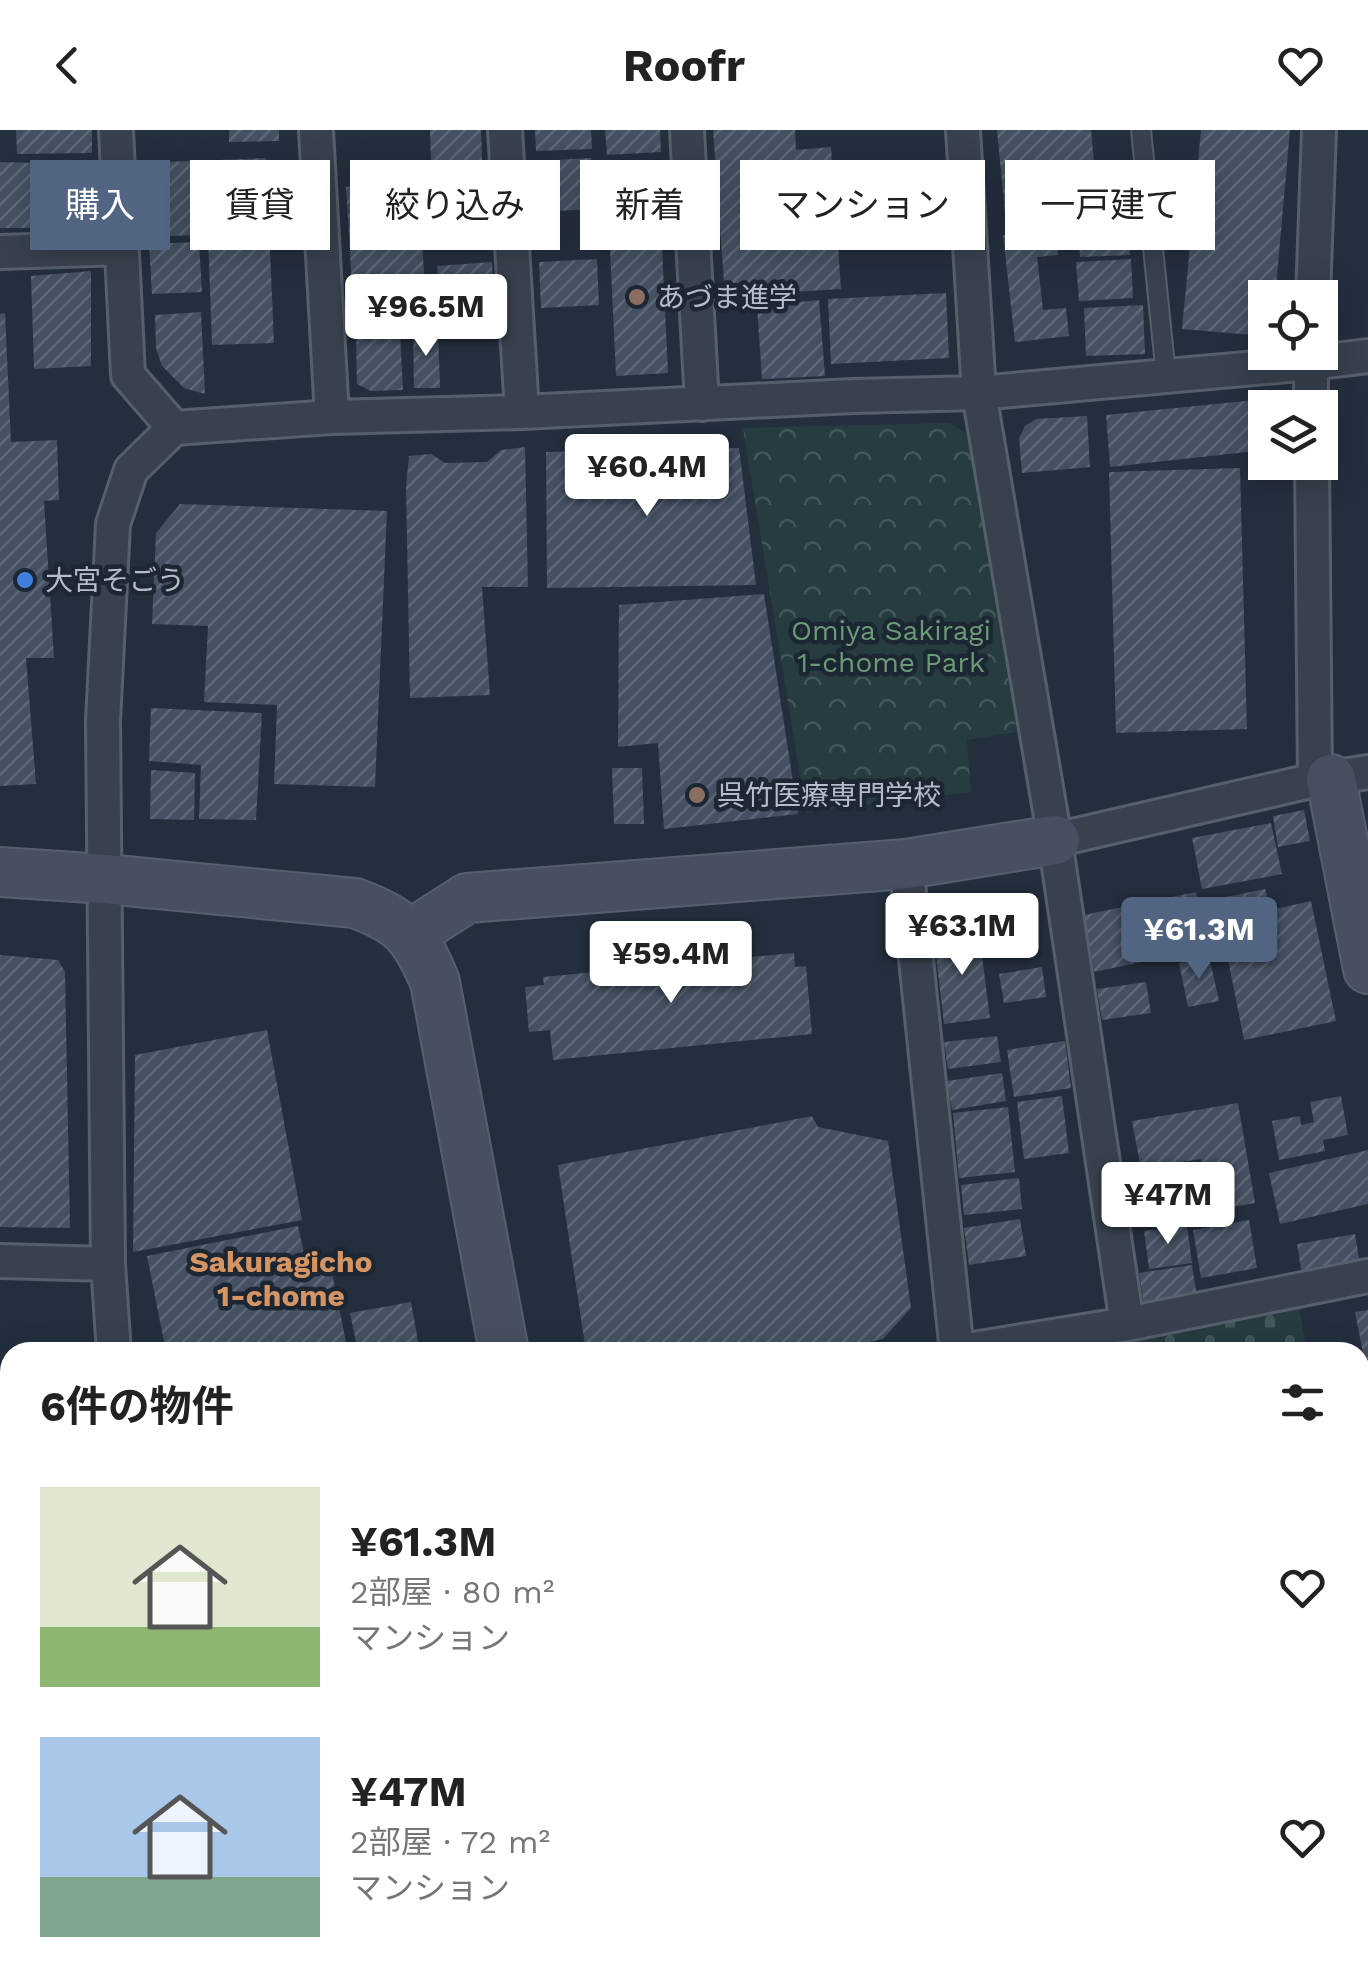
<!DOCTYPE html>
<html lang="ja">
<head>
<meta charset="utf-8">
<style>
	body { margin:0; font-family:"Work Sans","Noto Sans JP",sans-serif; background:#f6f6f6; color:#222; height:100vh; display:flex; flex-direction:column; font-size:38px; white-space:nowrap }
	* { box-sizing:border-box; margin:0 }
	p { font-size:32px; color:#767676 }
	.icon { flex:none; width:55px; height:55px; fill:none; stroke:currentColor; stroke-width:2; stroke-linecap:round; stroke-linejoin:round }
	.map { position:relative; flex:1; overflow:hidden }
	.drawer { position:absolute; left:0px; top:1212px; width:1370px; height:642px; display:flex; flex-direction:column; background:#fff; border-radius:30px 30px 0 0; box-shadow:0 5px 25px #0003 }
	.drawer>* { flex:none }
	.banner { position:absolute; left:30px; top:30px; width:1310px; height:90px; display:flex; gap:20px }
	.fabs { position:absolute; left:1248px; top:150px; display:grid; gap:20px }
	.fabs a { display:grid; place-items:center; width:90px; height:90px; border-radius:0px; background:#fff; box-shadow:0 5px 25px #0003; font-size:50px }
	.price { position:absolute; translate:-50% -85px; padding:0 22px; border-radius:10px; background:#fff; color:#222; font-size:32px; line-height:65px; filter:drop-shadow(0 2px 5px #0008) }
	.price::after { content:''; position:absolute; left:50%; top:60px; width:30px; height:22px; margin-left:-15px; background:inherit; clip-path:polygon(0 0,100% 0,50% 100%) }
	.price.active { background:#516482; color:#fff }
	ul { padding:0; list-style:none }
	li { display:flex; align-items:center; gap:30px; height:250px; padding:0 40px }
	li span { display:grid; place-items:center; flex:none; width:280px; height:200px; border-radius:0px; color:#555 }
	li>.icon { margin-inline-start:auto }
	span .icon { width:120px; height:120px; fill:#fffc; stroke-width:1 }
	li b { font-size:42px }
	h2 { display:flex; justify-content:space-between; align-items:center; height:120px; padding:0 40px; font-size:42px }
	.tag { padding:0 35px; border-radius:0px; background:#fff; box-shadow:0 5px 25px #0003; font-size:35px; line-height:90px }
	.tag.active { background:#516482; color:#fff }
	header { display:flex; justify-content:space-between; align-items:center; height:130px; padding:0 40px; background:#fff; font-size:45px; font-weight:700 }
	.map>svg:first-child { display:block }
	.forest { fill:url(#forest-crowns) }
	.cemetery { fill:url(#cemetery-stones) }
	.building { fill:url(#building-hatch) }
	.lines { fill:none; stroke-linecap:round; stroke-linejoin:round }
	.lane-casing { stroke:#565f6c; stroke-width:22 }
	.street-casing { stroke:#565f6c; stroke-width:38 }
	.secondary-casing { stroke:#565f6c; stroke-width:52 }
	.highway-casing { stroke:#434c59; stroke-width:60 }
	.lane { stroke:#38414e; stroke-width:18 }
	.street { stroke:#38414e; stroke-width:32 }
	.secondary { stroke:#465061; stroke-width:48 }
	.highway { stroke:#746855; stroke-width:55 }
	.education-dot { fill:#8d6e63; stroke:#1d2633; stroke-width:4 }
	.shop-dot { fill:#3f7fe0; stroke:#1d2633; stroke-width:4 }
	.labels { text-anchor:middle; stroke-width:9; stroke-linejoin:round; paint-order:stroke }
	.poi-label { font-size:28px; fill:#b4bcc9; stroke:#1d2633; text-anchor:start }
	.park-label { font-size:28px; fill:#6b9a76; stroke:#1d2633 }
	.neighbourhood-label { font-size:30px; font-weight:bold; fill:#d59563; stroke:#1d2633 }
</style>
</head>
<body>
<header><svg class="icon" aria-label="back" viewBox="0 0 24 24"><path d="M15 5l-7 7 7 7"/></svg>Roofr<svg class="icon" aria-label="heart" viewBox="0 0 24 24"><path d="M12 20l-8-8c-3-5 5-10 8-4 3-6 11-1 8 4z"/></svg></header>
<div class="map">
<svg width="1368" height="1854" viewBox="0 0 1368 1854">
	<defs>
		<pattern id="forest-crowns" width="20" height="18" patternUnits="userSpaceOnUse" patternTransform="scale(2.5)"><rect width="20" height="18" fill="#263c3f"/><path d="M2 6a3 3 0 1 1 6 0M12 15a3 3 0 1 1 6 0" fill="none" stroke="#435659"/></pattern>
		<pattern id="cemetery-stones" width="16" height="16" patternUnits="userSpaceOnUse" patternTransform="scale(2.5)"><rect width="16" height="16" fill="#263c3f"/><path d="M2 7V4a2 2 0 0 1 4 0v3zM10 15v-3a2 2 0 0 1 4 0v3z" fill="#435659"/></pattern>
		<pattern id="building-hatch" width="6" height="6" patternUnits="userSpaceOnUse" patternTransform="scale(2.5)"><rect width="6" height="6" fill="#455162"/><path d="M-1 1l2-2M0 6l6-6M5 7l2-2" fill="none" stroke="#5d6877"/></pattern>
	</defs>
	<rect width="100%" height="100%" fill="#242f3e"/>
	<path class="forest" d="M949,293L967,304L1017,602L967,610L971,662L806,682L743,298Z"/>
	<path class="cemetery" d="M1299,1178L1307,1222H1076Z"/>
	<path class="building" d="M16,0H92V23L17,24Z
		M229,0H279V11L229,12Z
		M430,0H481L482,30L431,31Z
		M535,0H591L592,19L536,21Z
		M605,0H660L661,22L607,25Z
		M713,0H795L796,20L831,17L841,159L725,166Z
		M997,0H1091L1098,75L1005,84Z
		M1201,0H1290L1275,168H1265V206L1182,199Z
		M266,28L274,213L212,215L208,105L167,106L164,32Z
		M591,28L593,79L540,82L538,31Z
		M0,32L36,33V98H0Z
		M42,33L98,34L97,97L41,96Z
		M661,34L664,76L605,79L603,37Z
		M484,37L485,58L434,61L433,40Z
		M418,54L427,184L354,188L346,57Z
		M1129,86L1130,125L1080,127L1078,88Z
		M661,95L668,243L616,246L609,97Z
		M1056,100L1058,125L1037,127L1043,180L1066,178L1069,206L1015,212L1003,105Z
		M199,112L202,162L152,164L149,114Z
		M597,129L599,175L541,178L539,132Z
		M1131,129L1133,168L1079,171L1076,132Z
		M492,132L495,189L441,192L437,136Z
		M91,141V236L34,239L31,146Z
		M946,163L949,228L831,234L828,169Z
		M819,170L825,246L762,249L757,176Z
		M1143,175L1145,224L1086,226L1084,178Z
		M201,182L205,264L184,258L162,236L156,218L155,185Z
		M5,183L11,312L57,310L59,370L44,371L54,528H26L36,654L0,656V184Z
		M438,200L440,258H414L413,201Z
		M356,204H400L403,260L371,261L357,254Z
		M1265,269V320L1110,337L1106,285Z
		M1087,286L1090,337L1022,343L1019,308L1025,296L1036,289Z
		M525,317L528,457H482L490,565L410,568L406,356L409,326L431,324L445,333L487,332L501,320Z
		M739,318L756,455L547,458L546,322Z
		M1240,338L1247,599L1116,603L1109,342Z
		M180,374L387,381L375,657L274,654L277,575L204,572L208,496L152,494L156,403Z
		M764,464L798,684L664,699L658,613L618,617L619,475Z
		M151,578L262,583L256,690L199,689L201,635L149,631Z
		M612,638H642L644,694H614Z
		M151,640L195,643L194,690L150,689Z
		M1304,680L1310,711L1278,717L1273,686Z
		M1271,693L1282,744L1202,759L1192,708Z
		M1265,759L1271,780L1311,771L1336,891L1244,910L1216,769Z
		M1196,762L1207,818L1094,842L1084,785Z
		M1033,790L1037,822L994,827L990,795Z
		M979,803L990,888L944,894L934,808Z
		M794,823L795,837L806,836L812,904L553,930L550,900L529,902L525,857L544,855L543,847Z
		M0,825L58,830L65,842L70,1098L0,1097Z
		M1209,826L1219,871L1188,877L1179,833Z
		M1042,837L1046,867L1004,873L999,844Z
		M1146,852L1151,883L1102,890L1097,859Z
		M267,900L302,1090L133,1122L135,925Z
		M997,906L1001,932L948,939L944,912Z
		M1065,911L1071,958L1014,967L1007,920Z
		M1002,943L1006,971L952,980L947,951Z
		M1062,966L1069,1023L1024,1029L1017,972Z
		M1341,966L1348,1005L1323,1010L1325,1021L1279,1030L1272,991L1300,986L1301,995L1314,992L1310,972Z
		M1238,973L1255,1073L1210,1081L1201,1029L1141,1039L1132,991Z
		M1008,977L1015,1042L959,1048L953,983Z
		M812,986L818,997L888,1011L911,1178L883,1209L854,1215L833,1222H586L558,1035Z
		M1368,1020V1074L1280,1094L1269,1043Z
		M1019,1048L1022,1079L964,1085L961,1055Z
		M1020,1089L1026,1126L969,1135L964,1098Z
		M1249,1090L1257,1138L1201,1148L1193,1100Z
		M298,1096L305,1128L328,1123L348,1222H166L147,1126Z
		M1187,1096L1192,1133L1149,1139L1144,1101Z
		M1355,1104L1361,1141L1303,1152L1297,1114Z
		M1192,1135L1198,1174L1145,1182L1139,1143Z
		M411,1172L420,1222H358L350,1183Z
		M1368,1180V1331L1360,1333V1223H1363L1355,1182Z
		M10,1267V1336L0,1337V1269Z
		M1368,1346V1494L1360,1502V1479L1362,1478L1360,1467V1348Z
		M10,1604V1725L0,1726V1606Z
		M1368,1690V1779L1366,1780L1360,1740V1692Z
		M10,1733V1845H170L171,1847L128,1854H0V1735Z
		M321,1845H355L357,1854H323Z
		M384,1845H519L521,1854H383L381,1846Z
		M700,1845H780L781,1854H702Z
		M789,1845H850L852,1854H790Z
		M1174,1845H1247L1248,1854H1151L1150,1849Z"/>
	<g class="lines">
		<defs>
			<path id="lane" d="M1141,0L1166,246"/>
			<path id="street" d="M116,0L128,245L174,298L332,287L522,282L854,266L979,263L1311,233L1368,226
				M316,0L332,287
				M505,0L522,282
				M687,0L702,274
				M963,0L979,263L1055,710L1127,1194
				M0,122L122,118
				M1313,168L1319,0
				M1311,222V278
				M1312,332L1315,650
				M1055,710L1315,650L1368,642
				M906,734L957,1222
				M0,1131L108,1134
				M114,1222L108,1134L103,591L113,394L131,340L174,298
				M955,1222L1127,1194L1368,1146
				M0,1553L10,1551
				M1131,1845L1133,1854"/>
			<path id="secondary" d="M1331,649L1368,839
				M0,742L105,749L355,773C403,791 415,804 435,852L504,1222
				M411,804L467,768L906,734L1055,710
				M619,1845L620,1854"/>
			<path id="highway" d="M1360,1581L1368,1575
				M959,1854L976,1845"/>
		</defs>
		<use href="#lane" class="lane-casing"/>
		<use href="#street" class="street-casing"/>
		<use href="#secondary" class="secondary-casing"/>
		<use href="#highway" class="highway-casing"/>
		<use href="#lane" class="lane"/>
		<use href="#street" class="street"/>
		<use href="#secondary" class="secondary"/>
		<use href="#highway" class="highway"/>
	</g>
	<g class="education-dot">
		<circle cx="637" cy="167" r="10"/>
		<circle cx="697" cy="665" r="10"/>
	</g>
	<circle class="shop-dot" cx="25" cy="450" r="10"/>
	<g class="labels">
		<g class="poi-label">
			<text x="657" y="177">あづま進学</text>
			<text x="45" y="460">大宮そごう</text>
			<text x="717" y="675">呉竹医療専門学校</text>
		</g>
		<g class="park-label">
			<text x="891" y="510">Omiya Sakiragi<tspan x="891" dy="32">1-chome Park</tspan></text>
		</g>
		<g class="neighbourhood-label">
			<text x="281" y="1142">Sakuragicho<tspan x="281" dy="34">1-chome</tspan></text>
		</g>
	</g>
</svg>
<div class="fabs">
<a><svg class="icon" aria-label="locate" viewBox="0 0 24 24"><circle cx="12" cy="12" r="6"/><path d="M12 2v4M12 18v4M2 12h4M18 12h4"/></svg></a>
<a><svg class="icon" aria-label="layers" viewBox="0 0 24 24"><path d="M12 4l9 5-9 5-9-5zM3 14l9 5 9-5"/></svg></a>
</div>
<b class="price" style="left:426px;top:229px">¥96.5M</b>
<b class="price" style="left:647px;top:389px">¥60.4M</b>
<b class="price" style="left:962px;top:848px">¥63.1M</b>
<b class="price active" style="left:1199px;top:852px">¥61.3M</b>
<b class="price" style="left:671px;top:876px">¥59.4M</b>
<b class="price" style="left:1168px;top:1117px">¥47M</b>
<div class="banner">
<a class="tag active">購入</a>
<a class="tag">賃貸</a>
<a class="tag">絞り込み</a>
<a class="tag">新着</a>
<a class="tag">マンション</a>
<a class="tag">一戸建て</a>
</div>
<section class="drawer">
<h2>6件の物件<svg class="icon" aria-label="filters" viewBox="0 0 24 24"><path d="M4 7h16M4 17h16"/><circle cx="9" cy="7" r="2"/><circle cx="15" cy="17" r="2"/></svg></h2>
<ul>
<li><span style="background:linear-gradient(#dfe7d0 70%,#8fb573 0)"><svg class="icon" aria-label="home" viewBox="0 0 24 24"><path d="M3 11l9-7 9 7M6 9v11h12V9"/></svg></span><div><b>¥61.3M</b><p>2部屋 · 80 m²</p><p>マンション</p></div><svg class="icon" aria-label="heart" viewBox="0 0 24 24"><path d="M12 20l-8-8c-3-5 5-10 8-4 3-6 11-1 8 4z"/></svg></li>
<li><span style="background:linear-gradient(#a9c7e8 70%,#7fa58c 0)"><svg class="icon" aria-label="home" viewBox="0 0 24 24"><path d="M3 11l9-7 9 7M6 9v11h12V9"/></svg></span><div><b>¥47M</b><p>2部屋 · 72 m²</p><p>マンション</p></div><svg class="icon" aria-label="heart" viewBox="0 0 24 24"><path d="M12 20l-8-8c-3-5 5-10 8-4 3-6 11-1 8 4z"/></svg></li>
</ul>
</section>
</div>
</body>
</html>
